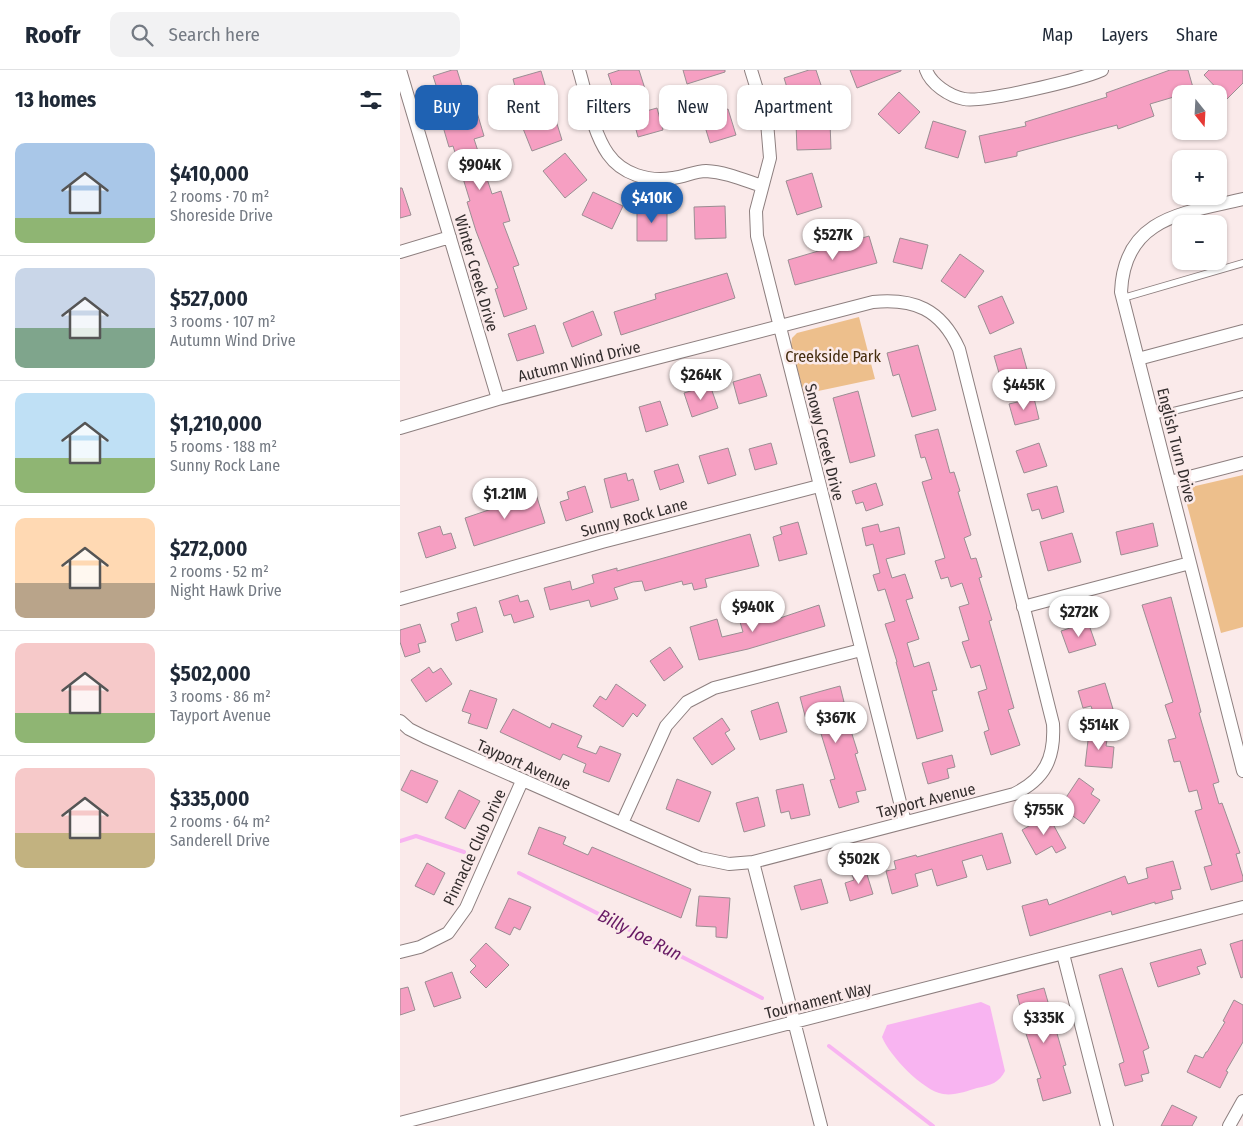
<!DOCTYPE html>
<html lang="en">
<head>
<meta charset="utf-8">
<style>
	body { margin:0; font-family:"Fira Sans Condensed",sans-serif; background:#f2f2f3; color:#1f2937; height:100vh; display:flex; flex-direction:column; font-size:19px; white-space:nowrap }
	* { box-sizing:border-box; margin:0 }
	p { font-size:16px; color:#747a83 }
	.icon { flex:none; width:28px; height:28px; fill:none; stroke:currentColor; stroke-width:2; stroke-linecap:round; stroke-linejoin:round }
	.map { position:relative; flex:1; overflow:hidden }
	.side { display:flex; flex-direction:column; background:#fff; width:400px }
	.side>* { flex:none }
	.banner { position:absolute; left:15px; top:15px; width:475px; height:45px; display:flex; gap:10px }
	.needle { width:32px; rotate:162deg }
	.buttons { position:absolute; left:772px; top:15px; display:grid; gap:10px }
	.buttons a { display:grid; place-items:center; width:55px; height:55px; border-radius:10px; background:#fff; box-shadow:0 1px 4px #0004; font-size:25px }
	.price { position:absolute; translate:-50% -42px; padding:0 11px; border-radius:18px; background:#fff; color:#222; font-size:16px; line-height:32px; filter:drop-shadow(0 1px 2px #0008) }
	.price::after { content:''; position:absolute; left:50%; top:30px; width:15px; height:11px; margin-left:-8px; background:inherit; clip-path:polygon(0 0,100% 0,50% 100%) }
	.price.active { background:#1f62b3; color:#fff }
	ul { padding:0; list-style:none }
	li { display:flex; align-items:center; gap:15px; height:125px; padding:0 15px }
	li+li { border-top:1px solid #e0e1e3 }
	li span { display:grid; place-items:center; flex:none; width:140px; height:100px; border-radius:10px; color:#555 }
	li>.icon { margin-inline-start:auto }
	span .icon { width:60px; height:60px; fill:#fffc; stroke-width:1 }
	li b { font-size:21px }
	h2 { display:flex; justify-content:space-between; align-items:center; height:60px; padding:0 15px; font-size:21px }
	.pill { padding:0 18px; border-radius:10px; background:#fff; box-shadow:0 1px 4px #0004; font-size:18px; line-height:45px }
	.pill.active { background:#1f62b3; color:#fff }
	header { display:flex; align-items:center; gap:30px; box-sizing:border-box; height:70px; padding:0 25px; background:#fff; border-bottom:1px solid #e0e1e3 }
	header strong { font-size:24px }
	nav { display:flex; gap:28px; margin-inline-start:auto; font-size:18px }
	.search { width:350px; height:45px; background:#f2f2f3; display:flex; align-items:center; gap:12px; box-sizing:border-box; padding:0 18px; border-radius:10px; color:#747a83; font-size:19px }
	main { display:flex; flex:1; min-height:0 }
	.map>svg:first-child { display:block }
	.green { fill:#edbf8c }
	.water { fill:#f8b4f1 }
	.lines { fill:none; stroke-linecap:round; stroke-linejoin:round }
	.stream { stroke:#f8b4f1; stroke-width:4 }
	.building { fill:#f69fc2; stroke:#9b8e93 }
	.lane-casing { stroke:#8d7f7f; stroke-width:8 }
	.street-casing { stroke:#8d7f7f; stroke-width:14 }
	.lane { stroke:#fff; stroke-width:6 }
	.street { stroke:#fff; stroke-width:12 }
	.labels { text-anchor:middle; stroke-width:5; stroke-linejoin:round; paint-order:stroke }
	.street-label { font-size:16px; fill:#342e2e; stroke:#faeaea }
	.park-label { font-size:16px; fill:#442c0e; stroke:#faeaea }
	.water-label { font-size:18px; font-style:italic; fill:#671a64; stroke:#faeaea }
</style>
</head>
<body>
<header>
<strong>Roofr</strong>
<div class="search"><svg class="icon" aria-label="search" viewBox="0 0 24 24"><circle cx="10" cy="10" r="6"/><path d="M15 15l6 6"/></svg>Search here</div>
<nav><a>Map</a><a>Layers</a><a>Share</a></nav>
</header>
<main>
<section class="side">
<h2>13 homes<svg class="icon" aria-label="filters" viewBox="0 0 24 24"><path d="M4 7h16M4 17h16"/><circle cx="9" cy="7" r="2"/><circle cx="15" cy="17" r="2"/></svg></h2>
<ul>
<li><span style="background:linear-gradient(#a9c7e8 75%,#8fb573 0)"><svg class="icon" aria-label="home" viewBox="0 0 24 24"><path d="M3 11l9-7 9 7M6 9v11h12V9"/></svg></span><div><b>$410,000</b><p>2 rooms · 70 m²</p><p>Shoreside Drive</p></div></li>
<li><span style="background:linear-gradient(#c9d6e8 60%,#7fa58c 0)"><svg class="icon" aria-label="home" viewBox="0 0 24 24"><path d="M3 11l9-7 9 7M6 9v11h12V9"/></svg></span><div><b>$527,000</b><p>3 rooms · 107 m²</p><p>Autumn Wind Drive</p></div></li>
<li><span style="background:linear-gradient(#bfe0f5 65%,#8fb573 0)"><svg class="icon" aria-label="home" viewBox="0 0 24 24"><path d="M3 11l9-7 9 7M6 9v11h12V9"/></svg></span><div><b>$1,210,000</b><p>5 rooms · 188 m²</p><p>Sunny Rock Lane</p></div></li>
<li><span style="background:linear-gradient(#ffd9b3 65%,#b9a48a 0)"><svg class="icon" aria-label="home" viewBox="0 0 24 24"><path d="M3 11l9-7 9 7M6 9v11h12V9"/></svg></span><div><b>$272,000</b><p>2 rooms · 52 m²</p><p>Night Hawk Drive</p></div></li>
<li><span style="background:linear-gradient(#f6c9c9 70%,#8fb573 0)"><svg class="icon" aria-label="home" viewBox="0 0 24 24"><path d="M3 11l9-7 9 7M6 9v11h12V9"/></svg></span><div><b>$502,000</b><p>3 rooms · 86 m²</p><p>Tayport Avenue</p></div></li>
<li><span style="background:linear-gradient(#f6c9c9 65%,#c2b280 0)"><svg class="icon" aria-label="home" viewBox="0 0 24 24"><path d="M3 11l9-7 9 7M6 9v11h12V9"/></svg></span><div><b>$335,000</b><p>2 rooms · 64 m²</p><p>Sanderell Drive</p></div></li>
</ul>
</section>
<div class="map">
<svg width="843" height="1056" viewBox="0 0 843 1056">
	<rect width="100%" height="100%" fill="#faeaea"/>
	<path class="green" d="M459,247L475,309L404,324L391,275L392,268L397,263Z
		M843,405V557L821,563L785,427L787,418Z"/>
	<path class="water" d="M581,932L590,936L605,1001C599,1013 591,1015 577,1018C567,1021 554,1026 543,1024C523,1021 489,985 482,967L487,955Z"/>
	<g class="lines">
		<path class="stream" d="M0,771L16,766L64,782
			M119,803L362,928
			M429,976L533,1056"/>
	</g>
	<path class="building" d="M52,0H57L70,41L76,39L84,66L74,69L92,124L101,121L110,151L103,153L119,195L113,197L127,239L104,247L95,219L98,218L76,161L67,132L70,131L53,76L49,77L41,50L47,49L33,6Z
		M220,0H239L246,22L217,31L208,4Z
		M283,0H325V2L287,14Z
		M409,0H416L425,27L393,37L384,8Z
		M450,0H501V1L457,18Z
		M770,0H788L794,21L750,34L754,46L718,59L717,55L617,82V86L585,93L579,66L626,56L625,52L707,27L706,23Z
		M809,0H843V13L827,29L804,5Z
		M141,1L149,28L120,36L113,9Z
		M499,22L520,42L499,64L478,44Z
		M257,38L263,60L238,67L232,45Z
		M328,39L336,65L310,73L302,47Z
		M154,44L162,70L132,81L122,56Z
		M533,51L566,61L558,88L525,78Z
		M430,52L431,79L397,80L396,53Z
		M165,83L187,110L165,128L143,101Z
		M412,103L422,137L397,145L386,111Z
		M0,118H2L11,145L0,148Z
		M193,122L223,136L212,159L182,145Z
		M325,136L326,168L295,169L294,137Z
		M237,137H267V171H237Z
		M469,166L477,193L395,215L388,190Z
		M500,168L528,175L522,199L493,192Z
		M560,184L584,201L565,228L541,211Z
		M327,203L335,228L221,265L214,242L256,229L255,224Z
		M602,226L614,253L590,264L578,236Z
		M193,241L202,265L172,277L163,253Z
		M135,255L144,283L117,291L108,264Z
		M518,275L536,340L512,347L499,304L493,306L487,283Z
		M621,278L628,303L601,310L594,286Z
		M360,304L367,326L339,334L333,312Z
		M310,315L318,338L292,347L284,323Z
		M458,321L475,386L450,393L433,328Z
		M634,328L639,349L615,355L609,334Z
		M260,331L268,355L246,362L239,337Z
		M538,359L550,403L554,402L560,421L558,422L571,465L564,468L571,489L576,488L582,507L579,508L592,550L589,551L614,638L608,640L620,675L591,685L584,662L589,660L578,622L587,619L580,595L571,598L562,572L569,570L559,537L569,534L562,513L551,517L548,507L541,509L535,491L545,488L522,412L532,409L525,387L521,388L515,365Z
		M371,373L377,394L355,400L349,379Z
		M639,373L647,396L624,403L616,381Z
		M328,378L336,405L308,414L299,386Z
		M278,394L284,412L260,420L254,401Z
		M226,403L228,411L233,409L239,430L211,438L204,409Z
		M476,413L483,435L466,441L463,432L456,434L452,421Z
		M185,416L193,442L166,451L160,432L169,429L167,422Z
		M657,416L664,442L642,449L639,439L632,441L627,424Z
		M136,424L145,453L74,476L65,448Z
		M398,452L407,484L379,491L373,467L382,464L380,457Z
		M753,453L758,476L721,485L716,462Z
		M478,454L480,462L499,457L505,484L486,489L492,508L505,504L513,528L506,530L519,569L507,573L514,597L529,592L537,620L532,621L543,661L517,669L496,592H497L485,554L495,551L485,519L478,521L473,505L480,503L476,486L473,474L466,476L462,458Z
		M40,456L43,465L51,463L56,478L26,488L18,463Z
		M672,463L681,492L648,501L640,472Z
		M350,464L359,496L305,509L307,517L294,520L292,513L283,515L282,511L245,521L242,511L233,512L214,518L218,529L191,537L189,530L150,540L144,518L170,511L172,520L194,513L192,505L217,498V501Z
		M118,525L120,532L128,530L134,547L114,553L111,544L104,546L99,531Z
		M771,527L801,642L799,643L819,712L813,714L819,734L822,733L840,783L836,784L843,807V811L811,820L804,797L812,795L795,741L802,739L797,720L789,722L780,691L774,692L768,670L776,668L765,635L773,632L742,535Z
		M419,535L425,556L348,579L299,590L290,557L317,549L322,567L343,562L340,552L369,544L371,551Z
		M76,537L83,562L56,571L51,554L59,551L57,543Z
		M688,552L696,575L669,583L661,561Z
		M20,554L26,572L18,574L20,582L5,587L0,572V560Z
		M270,577L283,597L264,611L250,591Z
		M29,597L33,603L41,598L52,614L26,632L11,610Z
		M705,613L713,639L694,645L691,636L683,638L678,621Z
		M216,614L246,635L237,647L233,643L223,657L193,636L200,626L206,630Z
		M440,616L444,632L436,634L445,663L451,661L458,683L455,684L466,720L456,722L459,732L439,738L430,710L435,709L418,654L408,657L400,627Z
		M70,620L97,629L87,659L68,653L71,644L62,641Z
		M378,632L387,662L360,670L351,641Z
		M113,639L150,658L152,653L182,666L177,677L196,684L200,676L221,684L209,712L183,702L186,694L163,684L160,690L100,662Z
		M322,648L330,660L325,663L335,679L312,695L293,668Z
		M689,662L708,664L706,676L714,677L712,698L685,696Z
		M552,685L555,697L547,699L549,708L528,714L522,693Z
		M11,700L38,711L27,733L1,720Z
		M679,708L694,719L691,724L700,730L684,754L667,742L672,734L665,729Z
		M277,709L311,722L299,752L266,739Z
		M403,714L410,745L391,749L389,741L381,743L376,720Z
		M59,720L80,731L65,759L45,748Z
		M358,727L365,756L344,762L336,733Z
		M648,745L666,778L656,783L652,776L636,785L622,760Z
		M139,757L166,767L163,774L188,785L192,777L291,819L281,848L128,784Z
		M602,763L611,793L587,800L582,785L562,791L567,807L537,816L532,799L515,804L518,816L492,824L486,801L496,799L494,791L516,785L517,787Z
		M773,791L781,819L771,821L773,829L755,834V832L712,845L711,841L630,866L622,836L647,829L649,835L725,806L728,814L748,808L746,798Z
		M27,793L45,803L34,825L15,816Z
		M465,798L473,824L450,831L445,813L454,810L451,802Z
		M421,809L428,833L401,840L394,816Z
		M299,826L330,828L327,868L316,867V857L296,856Z
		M109,828L131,837L120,860L114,857L110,865L95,858Z
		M843,870V907L841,908L830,874Z
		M86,873L109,895L86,918L70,902L76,896L70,890Z
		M801,879L806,894L797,897L800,904L758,917L750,893Z
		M722,898L749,978L743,981L749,1003L741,1005L743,1011L725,1016L719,994L724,992L699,905Z
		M52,902L61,928L34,937L25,912Z
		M8,917L15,940L0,945V919Z
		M644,918L666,995L663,996L671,1023L643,1031L637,1009L641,1008L623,955H625L617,925Z
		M834,930L843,935V972L826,1001L828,1002L820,1018L787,1002L795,985L803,988L806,982H807L825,952L823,951Z
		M772,1035L797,1047L792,1056H761Z"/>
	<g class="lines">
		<defs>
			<path id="lane" d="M723,228L843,193
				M753,346L843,324"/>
			<path id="street" d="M0,0L98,329
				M179,0C187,26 192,61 208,84C222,104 248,112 273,108C284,107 295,101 306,101C326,102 344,110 362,116
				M351,0L367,52L370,88L356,141L357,166L505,752
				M526,0C531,14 549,26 564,29C584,33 682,9 702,0
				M843,129C784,143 724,147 721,222L843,701
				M0,182L50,167
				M738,289L843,261
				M0,358L98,329L473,232C514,228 541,239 559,279L653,654C655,688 645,709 614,724L353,792L329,794L300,788L25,667L9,659L0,651
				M770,412L843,393
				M0,529L202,472L419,416
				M623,537L790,493
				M222,753L266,656L287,632L314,618L461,580
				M353,792L421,1056
				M0,882L20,877L48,863L66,838L122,711
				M663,884L707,1056
				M0,1053L843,837
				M829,1056L843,1031"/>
		</defs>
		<use href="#lane" class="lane-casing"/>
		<use href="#street" class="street-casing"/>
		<use href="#lane" class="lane"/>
		<use href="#street" class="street"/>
	</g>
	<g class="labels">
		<g class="street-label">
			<text transform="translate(77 203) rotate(74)" y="6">Winter Creek Drive</text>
			<text transform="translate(179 291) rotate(-14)" y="6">Autumn Wind Drive</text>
			<text transform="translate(425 372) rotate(76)" y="6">Snowy Creek Drive</text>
			<text transform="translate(777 375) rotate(76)" y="6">English Turn Drive</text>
			<text transform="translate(234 447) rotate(-15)" y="6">Sunny Rock Lane</text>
			<text transform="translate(124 694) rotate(24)" y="6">Tayport Avenue</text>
			<text transform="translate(526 730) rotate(-14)" y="6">Tayport Avenue</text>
			<text transform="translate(74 777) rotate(-65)" y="6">Pinnacle Club Drive</text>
			<text transform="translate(418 930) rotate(-14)" y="6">Tournament Way</text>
		</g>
		<g class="park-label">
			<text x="433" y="292">Creekside Park</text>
		</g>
		<g class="water-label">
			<text transform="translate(240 865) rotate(27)" y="6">Billy Joe Run</text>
		</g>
	</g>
</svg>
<div class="buttons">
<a><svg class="needle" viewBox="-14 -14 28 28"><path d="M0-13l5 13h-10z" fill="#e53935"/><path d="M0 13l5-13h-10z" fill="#747a83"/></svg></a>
<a>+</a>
<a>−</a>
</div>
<b class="price" style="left:80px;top:121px">$904K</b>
<b class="price active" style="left:252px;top:154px">$410K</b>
<b class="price" style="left:433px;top:191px">$527K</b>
<b class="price" style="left:301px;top:331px">$264K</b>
<b class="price" style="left:624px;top:341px">$445K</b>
<b class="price" style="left:105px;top:450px">$1.21M</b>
<b class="price" style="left:353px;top:563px">$940K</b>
<b class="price" style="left:679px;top:568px">$272K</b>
<b class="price" style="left:436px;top:674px">$367K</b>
<b class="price" style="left:699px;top:681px">$514K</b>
<b class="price" style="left:644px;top:766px">$755K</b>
<b class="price" style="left:459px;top:815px">$502K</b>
<b class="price" style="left:644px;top:974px">$335K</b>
<div class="banner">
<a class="pill active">Buy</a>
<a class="pill">Rent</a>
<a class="pill">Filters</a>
<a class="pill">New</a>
<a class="pill">Apartment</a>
</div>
</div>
</main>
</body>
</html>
